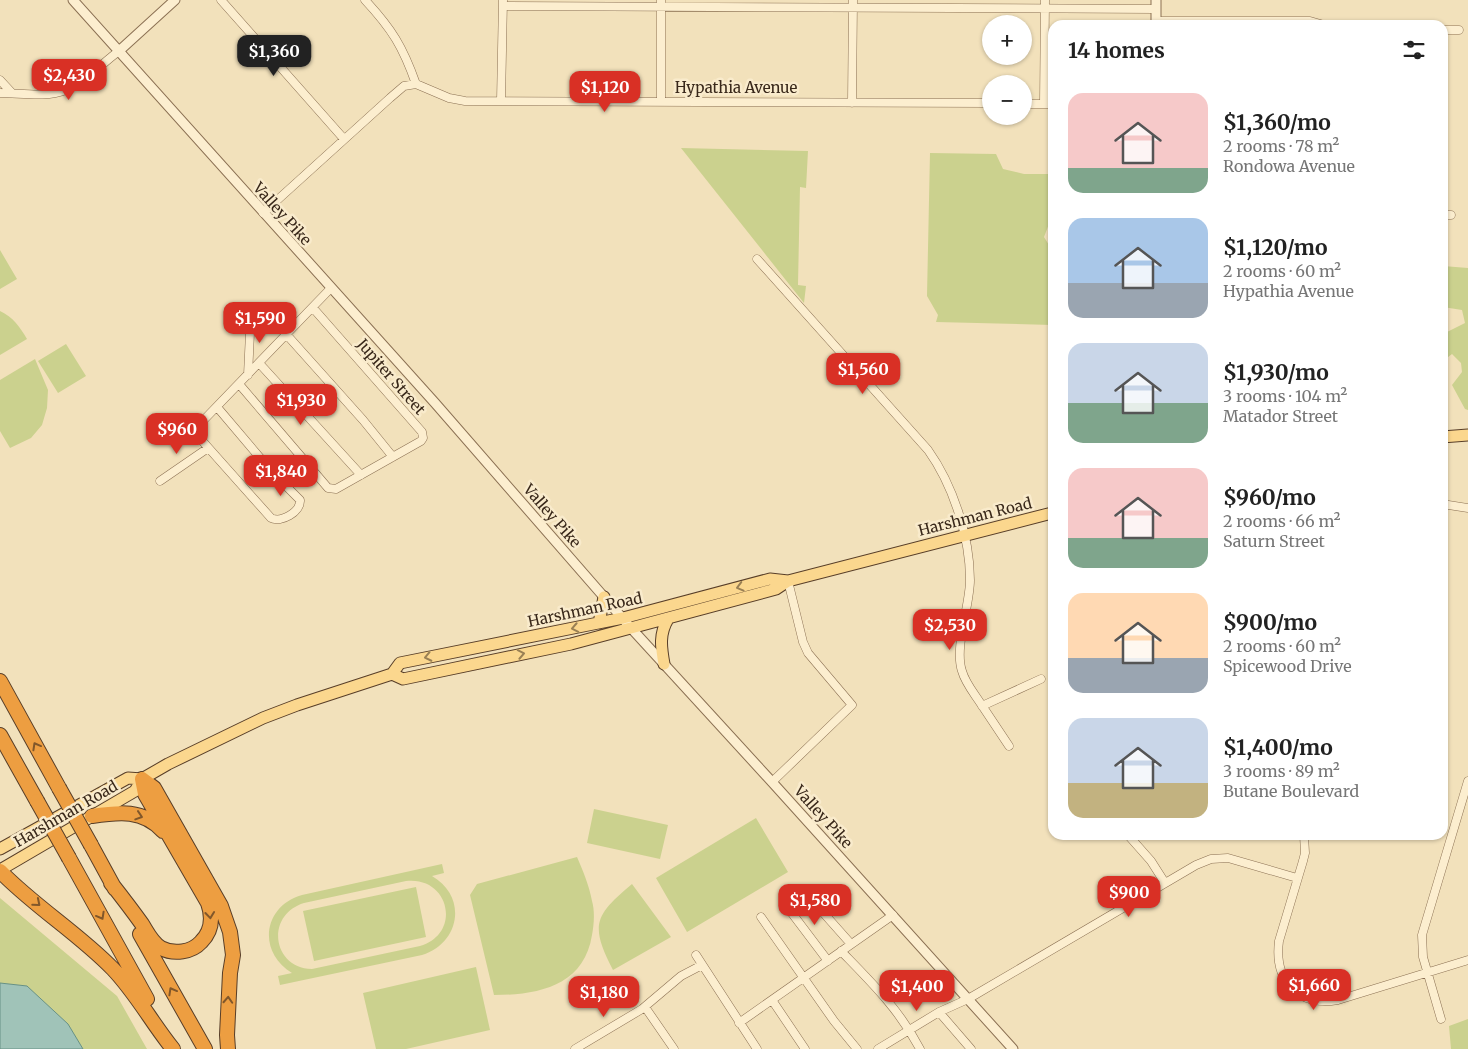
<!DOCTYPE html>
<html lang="en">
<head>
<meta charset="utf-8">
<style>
	body { margin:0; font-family:Merriweather,serif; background:#f6f6f6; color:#222; height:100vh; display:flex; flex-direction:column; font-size:19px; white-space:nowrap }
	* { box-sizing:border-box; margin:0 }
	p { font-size:16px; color:#767676 }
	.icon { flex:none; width:28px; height:28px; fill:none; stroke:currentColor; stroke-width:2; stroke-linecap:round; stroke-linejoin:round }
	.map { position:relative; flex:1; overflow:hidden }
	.sheet { position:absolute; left:1048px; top:20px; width:400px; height:820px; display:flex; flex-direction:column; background:#fff; border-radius:15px; box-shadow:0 1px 4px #0004 }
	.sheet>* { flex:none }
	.tools { position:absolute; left:982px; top:15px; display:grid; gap:10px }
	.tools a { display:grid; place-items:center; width:50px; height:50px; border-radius:50%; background:#fff; box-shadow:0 1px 4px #0004; font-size:25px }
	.price { position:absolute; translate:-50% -42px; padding:0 11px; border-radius:10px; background:#d93025; color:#fff; font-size:16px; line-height:32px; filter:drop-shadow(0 1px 2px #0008) }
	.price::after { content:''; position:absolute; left:50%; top:30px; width:15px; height:11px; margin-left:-8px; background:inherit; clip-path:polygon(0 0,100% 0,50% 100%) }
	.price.current { background:#222; color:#fff }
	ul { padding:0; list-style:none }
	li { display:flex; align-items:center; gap:15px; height:125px; padding:0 20px }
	li span { display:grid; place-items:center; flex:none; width:140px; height:100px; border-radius:15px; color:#555 }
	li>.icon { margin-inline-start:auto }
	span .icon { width:60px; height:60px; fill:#fffc; stroke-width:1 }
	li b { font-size:21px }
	h2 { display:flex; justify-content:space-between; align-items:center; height:60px; padding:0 20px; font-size:21px }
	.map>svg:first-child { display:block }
	.green { fill:#cbd18e; fill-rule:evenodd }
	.water { fill:#a0c3b8; stroke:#679186 }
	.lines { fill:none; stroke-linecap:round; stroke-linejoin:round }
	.minor-casing { stroke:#8b7053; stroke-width:9 }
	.tertiary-casing { stroke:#8b7053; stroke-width:11 }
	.primary-casing { stroke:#583e28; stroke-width:13 }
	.motorway-casing { stroke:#583e28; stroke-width:16 }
	.minor { stroke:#fceecf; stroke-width:8 }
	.tertiary { stroke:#fceecf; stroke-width:9 }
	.primary { stroke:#fbd78e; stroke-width:11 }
	.motorway { stroke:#ed9e41; stroke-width:14 }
	.motorway-bridge-casing { stroke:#583e28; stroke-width:16; stroke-linecap:butt }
	.motorway-bridge { stroke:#ed9e41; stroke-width:14 }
	.oneway { stroke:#9a8054 }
	.oneway2 { stroke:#81572a }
	.labels { text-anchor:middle; stroke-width:5; stroke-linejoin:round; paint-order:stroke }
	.street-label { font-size:15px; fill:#39281a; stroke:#f9ebcc }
</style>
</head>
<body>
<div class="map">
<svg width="1468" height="1049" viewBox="0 0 1468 1049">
	<rect width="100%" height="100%" fill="#f2e1bb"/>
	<path class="green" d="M681,148L808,151L806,188L800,187L798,285L806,286L804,303Z
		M930,153L996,154L1003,169L1024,174H1052V223L1049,224L1044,237L1052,250V325L936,322L938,315L927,296Z
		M0,250L17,279L0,289Z
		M1443,266L1468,268V410L1465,409L1452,385L1462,372L1461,363L1452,354L1443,361V334L1465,323L1462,310L1443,307Z
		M0,311C13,317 20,327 27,339L0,355Z
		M66,344L86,376L58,393L38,361Z
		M35,359L48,390L47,408L42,425L31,438L10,448L0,431V380Z
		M594,809L668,825L660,859L587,843Z
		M756,818L788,872L687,932L656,878Z
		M577,857C583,871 589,885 592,901C595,911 594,925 592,935C584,986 538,995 494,995L470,895L477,884Z
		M442,864L444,873L432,876C468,897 460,943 422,955L280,985L278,976L292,973C257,952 263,906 302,895ZM406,881C450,876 462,934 420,946L312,969C272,968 265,915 304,903Z
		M632,884L671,937L613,970C590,925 594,916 632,884Z
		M416,887L426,937L314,961L303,911Z
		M0,898L117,996L147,1049H0Z
		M476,967L490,1030L406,1049H376L363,993Z
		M1468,1019V1049H1451L1449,1026Z"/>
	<path class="water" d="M0,983L27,986L68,1024L83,1049H0Z"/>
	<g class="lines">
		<defs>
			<path id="minor" d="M221,0L344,139
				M365,0C392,29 403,47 416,84
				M503,6L1156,9
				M1156,21H1310L1324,25
				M1442,30H1459
				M0,80L12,93
				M0,93C21,93 46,98 66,90C86,82 101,64 119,51
				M501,101L503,0
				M661,102V0
				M852,103L853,0
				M1024,104H1052
				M1044,104L1045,0
				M263,213L390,98L404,86L416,84L449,98L465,101L991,103
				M1442,215H1451
				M757,259L928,450C953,485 970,537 970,580C970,606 954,647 962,671C965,682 973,692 979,701C989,716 999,731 1009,746
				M286,334L363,420L393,457
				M259,363L361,475
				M248,375L251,312
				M239,384L328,488L336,489L421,441L423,438L422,432L313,308
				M217,407L273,473L300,500C301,512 281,523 271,518L197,435L196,428L331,288
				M160,481L208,448
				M1442,504L1468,508
				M1442,583H1443
				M982,706L1041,679
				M772,782L852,705L808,653L803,642L788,581
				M1128,835L1151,861L1165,883
				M1304,835L1305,853L1303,861L1279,941C1274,980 1297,1007 1338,1000L1468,960
				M761,917L834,1021L857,1049
				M841,951C872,983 899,1009 920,1049
				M696,955L757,1049
				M828,961L788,908L791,901L804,891L851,944
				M772,1000L805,1049
				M645,1007L674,1049
				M939,1012L971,1049
				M1441,1019L1423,957L1422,935L1468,781
				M739,1023L893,915
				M575,1049L642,1009L681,976L702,965
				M878,1049L939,1012L968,999L1196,865L1211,859L1228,858L1297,878"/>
			<path id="tertiary" d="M73,0L435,403L631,628L772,782L1013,1049
				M1156,0V25
				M119,51L175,0"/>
			<path id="primary" d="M1442,437L1468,435
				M599,623L604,597
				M664,664C661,647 659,634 668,619
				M392,674L403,679L571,644L776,589L788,581L1052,513
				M0,849L128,778L142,779
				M0,870L135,791L142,779L168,764L263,718L297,705L392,674L400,663L623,618L770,579L788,581"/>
			<path id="motorway" d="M0,681L59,788
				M0,735L37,801
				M142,779L154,788L221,906L230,932L233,955L230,973L227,1035L228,1049
				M92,816C119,812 143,809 163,831
				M91,845L115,889
				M69,858L147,999
				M0,871C35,907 78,933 113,969C136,993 152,1023 173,1049
				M111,883C122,897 132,910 142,924C147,932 152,943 161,948C174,955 192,952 201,942C212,931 213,917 208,903L145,794L142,779
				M140,934L205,1049"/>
		</defs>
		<use href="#minor" class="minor-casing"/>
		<use href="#tertiary" class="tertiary-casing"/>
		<use href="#primary" class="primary-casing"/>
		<use href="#motorway" class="motorway-casing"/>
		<use href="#minor" class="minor"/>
		<use href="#tertiary" class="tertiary"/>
		<use href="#primary" class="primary"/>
		<use href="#motorway" class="motorway"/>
		<defs>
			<path id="motorway-bridge" d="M59,788L91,845
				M37,801L69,858"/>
		</defs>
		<use href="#motorway-bridge" class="motorway-bridge-casing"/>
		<use href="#motorway-bridge" class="motorway-bridge"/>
	</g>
	<defs><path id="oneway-chevron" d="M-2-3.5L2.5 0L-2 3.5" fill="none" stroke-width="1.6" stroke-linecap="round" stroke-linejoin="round" transform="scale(1.25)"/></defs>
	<g class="oneway">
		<use href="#oneway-chevron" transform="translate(740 587) rotate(165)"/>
		<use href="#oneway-chevron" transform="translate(575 628) rotate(169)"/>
		<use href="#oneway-chevron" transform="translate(521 654) rotate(-11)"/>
		<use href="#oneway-chevron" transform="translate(428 657) rotate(168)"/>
	</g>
	<g class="oneway2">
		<use href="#oneway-chevron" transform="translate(36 746) rotate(-119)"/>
		<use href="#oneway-chevron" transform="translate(139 816) rotate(18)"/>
		<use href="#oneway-chevron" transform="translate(37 903) rotate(40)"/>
		<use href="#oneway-chevron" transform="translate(210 915) rotate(84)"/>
		<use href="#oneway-chevron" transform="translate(101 916) rotate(61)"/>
		<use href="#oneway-chevron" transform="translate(172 991) rotate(-119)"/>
		<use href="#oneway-chevron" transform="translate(228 1000) rotate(-87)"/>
	</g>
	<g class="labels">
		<g class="street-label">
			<text x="736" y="93">Hypathia Avenue</text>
			<text transform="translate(282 214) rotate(48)" y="5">Valley Pike</text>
			<text transform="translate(391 377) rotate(49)" y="5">Jupiter Street</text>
			<text transform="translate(552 516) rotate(49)" y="5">Valley Pike</text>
			<text transform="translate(975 517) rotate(-14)" y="5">Harshman Road</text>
			<text transform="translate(585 610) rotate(-12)" y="5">Harshman Road</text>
			<text transform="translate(66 814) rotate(-30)" y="5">Harshman Road</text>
			<text transform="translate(823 817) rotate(48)" y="5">Valley Pike</text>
		</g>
	</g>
</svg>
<div class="tools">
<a>+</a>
<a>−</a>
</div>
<b class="price current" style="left:274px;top:77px">$1,360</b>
<b class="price" style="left:69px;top:101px">$2,430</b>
<b class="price" style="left:605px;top:113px">$1,120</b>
<b class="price" style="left:260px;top:344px">$1,590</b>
<b class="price" style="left:863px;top:395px">$1,560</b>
<b class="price" style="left:301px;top:426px">$1,930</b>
<b class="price" style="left:177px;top:455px">$960</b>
<b class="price" style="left:281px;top:497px">$1,840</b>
<b class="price" style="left:950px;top:651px">$2,530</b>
<b class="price" style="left:1129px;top:918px">$900</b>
<b class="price" style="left:815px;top:926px">$1,580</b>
<b class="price" style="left:1314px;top:1011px">$1,660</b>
<b class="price" style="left:917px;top:1012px">$1,400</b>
<b class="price" style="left:604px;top:1018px">$1,180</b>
<section class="sheet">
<h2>14 homes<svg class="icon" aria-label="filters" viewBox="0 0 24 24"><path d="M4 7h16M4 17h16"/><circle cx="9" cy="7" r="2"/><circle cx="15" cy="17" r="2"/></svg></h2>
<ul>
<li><span style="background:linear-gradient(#f6c9c9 75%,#7fa58c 0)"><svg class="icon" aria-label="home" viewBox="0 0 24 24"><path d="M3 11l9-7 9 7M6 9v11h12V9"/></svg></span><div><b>$1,360/mo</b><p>2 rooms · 78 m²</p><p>Rondowa Avenue</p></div></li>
<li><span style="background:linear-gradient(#a9c7e8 65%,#9aa5b1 0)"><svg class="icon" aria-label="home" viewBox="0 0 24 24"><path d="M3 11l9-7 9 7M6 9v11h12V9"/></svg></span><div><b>$1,120/mo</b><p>2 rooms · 60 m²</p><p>Hypathia Avenue</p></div></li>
<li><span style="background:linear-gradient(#c9d6e8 60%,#7fa58c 0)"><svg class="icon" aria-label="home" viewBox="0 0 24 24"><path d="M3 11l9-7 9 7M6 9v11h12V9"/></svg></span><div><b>$1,930/mo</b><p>3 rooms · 104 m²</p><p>Matador Street</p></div></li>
<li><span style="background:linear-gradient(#f6c9c9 70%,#7fa58c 0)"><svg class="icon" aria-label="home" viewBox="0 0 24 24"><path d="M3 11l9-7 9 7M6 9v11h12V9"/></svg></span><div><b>$960/mo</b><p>2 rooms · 66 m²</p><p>Saturn Street</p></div></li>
<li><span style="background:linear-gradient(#ffd9b3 65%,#9aa5b1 0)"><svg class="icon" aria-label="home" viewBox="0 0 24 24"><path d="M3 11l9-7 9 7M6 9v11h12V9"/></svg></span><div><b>$900/mo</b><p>2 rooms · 60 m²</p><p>Spicewood Drive</p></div></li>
<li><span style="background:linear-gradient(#c9d6e8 65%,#c2b280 0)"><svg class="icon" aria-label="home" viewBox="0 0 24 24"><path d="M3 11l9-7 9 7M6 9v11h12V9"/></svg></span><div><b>$1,400/mo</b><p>3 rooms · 89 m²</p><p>Butane Boulevard</p></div></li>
</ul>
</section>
</div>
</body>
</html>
